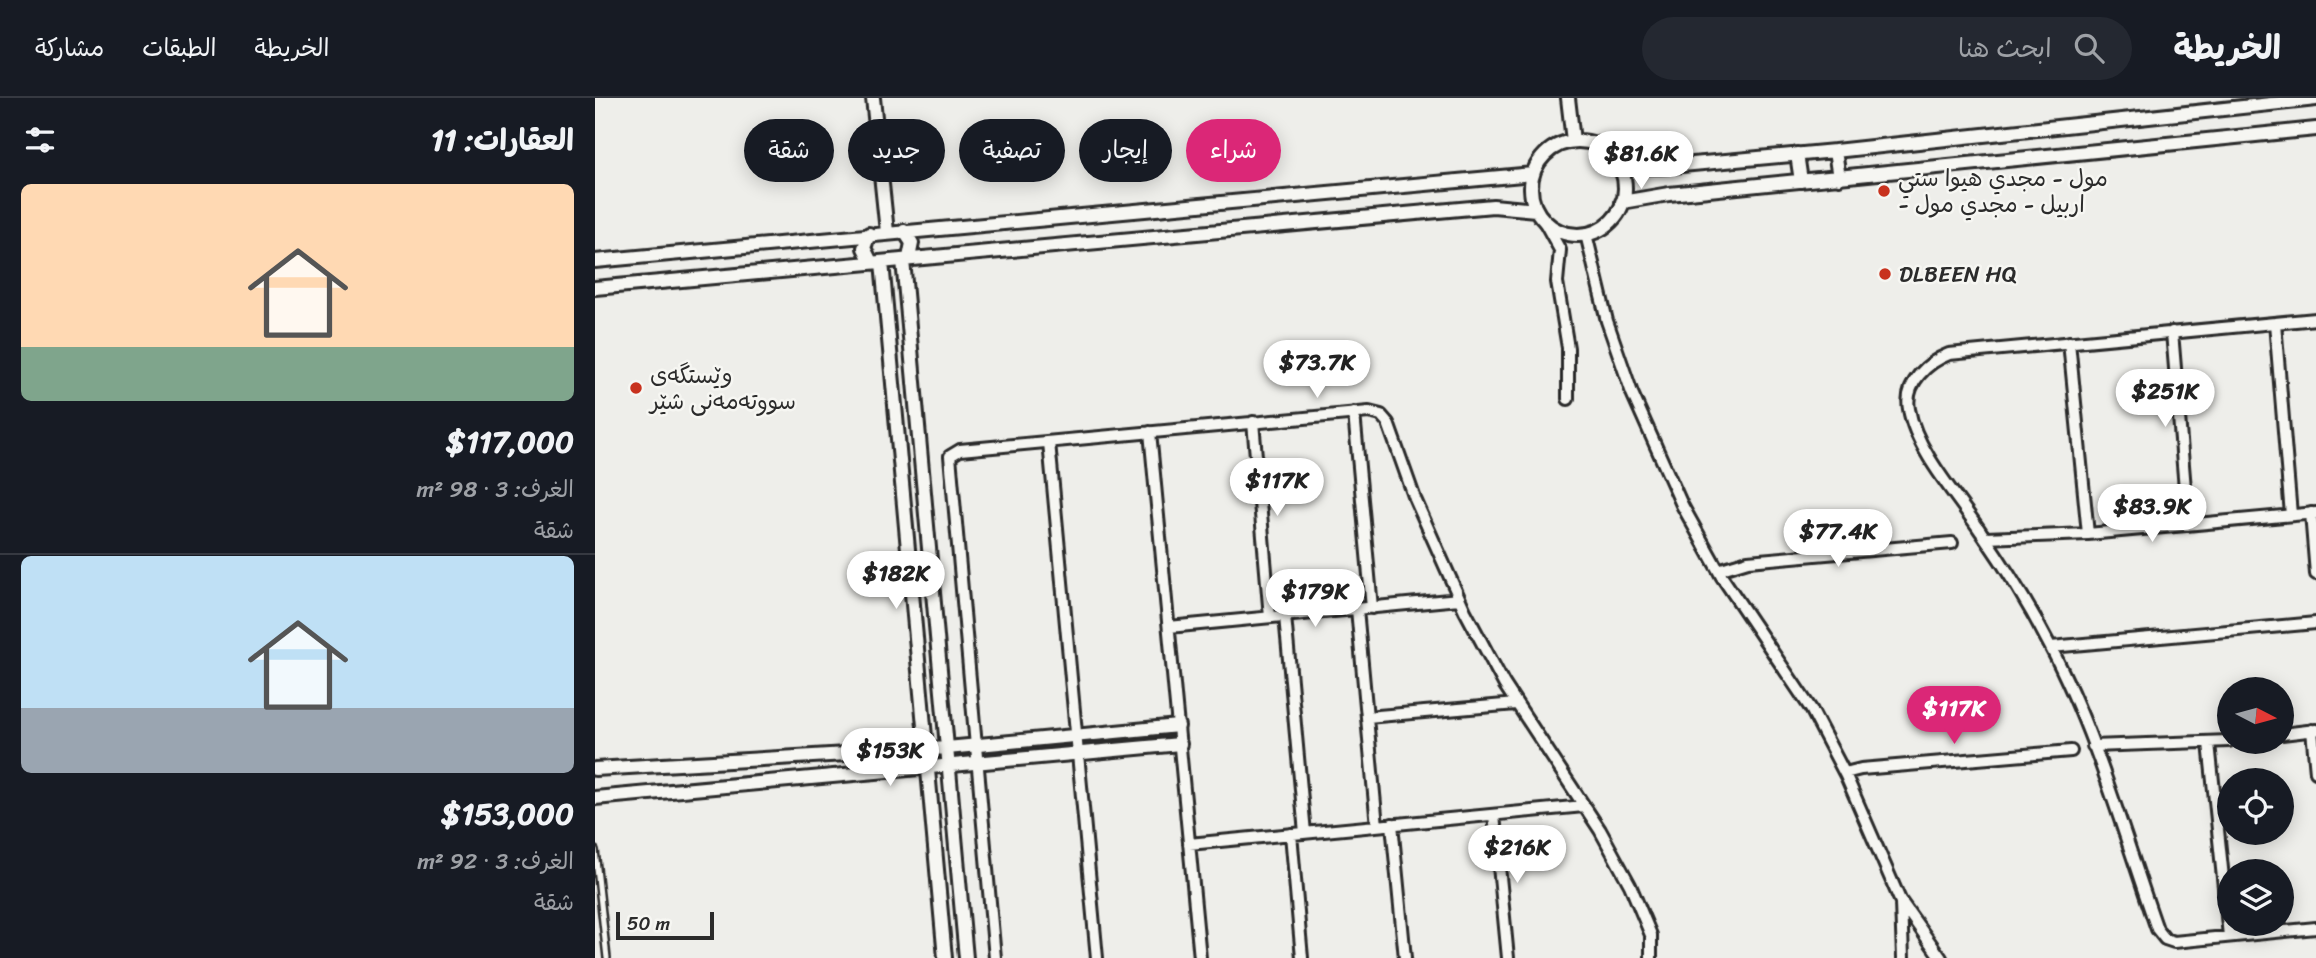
<!DOCTYPE html>
<html lang="ar">
<head>
<meta charset="utf-8">
<style>
	body { margin:0; font-family:Sriracha,"Playpen Sans Arabic",sans-serif; background:#242831; color:#f1f3f6; direction:rtl; height:100vh; display:flex; flex-direction:column; font-size:26px; white-space:nowrap }
	* { box-sizing:border-box; margin:0 }
	p { font-size:23px; color:#9ea1a6 }
	.icon { flex:none; width:38px; height:38px; fill:none; stroke:currentColor; stroke-width:2; stroke-linecap:round; stroke-linejoin:round }
	.map { position:relative; flex:1; overflow:hidden; direction:ltr }
	.sheet { display:flex; flex-direction:column; background:#171b24; width:595px }
	.sheet>* { flex:none }
	.top-card { position:absolute; left:21px; top:21px; width:665px; height:63px; direction:rtl; display:flex; gap:14px }
	.needle { width:46px; rotate:96deg }
	.buttons { position:absolute; left:1622px; top:579px; display:grid; gap:14px }
	.buttons a { display:grid; place-items:center; width:77px; height:77px; border-radius:50%; background:#171b24; box-shadow:0 4px 18px #0003; font-size:35px }
	.scale { position:absolute; left:21px; bottom:18px; width:98px; box-sizing:border-box; padding-left:7px; border:4px solid #2b2b2b; border-top:0; font-size:19px; line-height:24px; white-space:nowrap; color:#2b2b2b; -webkit-text-stroke:5px #f6f6f2; paint-order:stroke }
	.price { position:absolute; translate:-50% -60px; padding:0 16px; border-radius:24px; background:#fff; color:#222; font-size:23px; line-height:46px; filter:drop-shadow(0 2px 4px #0008) }
	.price::after { content:''; position:absolute; left:50%; top:42px; width:21px; height:16px; margin-left:-10px; background:inherit; clip-path:polygon(0 0,100% 0,50% 100%) }
	.price.current { background:#db2777; color:#fff }
	ul { padding:0; list-style:none }
	li { display:grid; align-content:center; gap:14px; height:371px; padding:0 21px }
	li+li { border-top:2px solid #363941 }
	li span { display:grid; place-items:center; height:217px; border-radius:10px; color:#555 }
	li>.icon { margin-inline-start:auto }
	span .icon { width:126px; height:126px; fill:#fffc; stroke-width:1 }
	li b { font-size:30px }
	h2 { display:flex; justify-content:space-between; align-items:center; height:84px; padding:0 21px; font-size:30px }
	.chip { padding:0 24px; border-radius:32px; background:#171b24; box-shadow:0 4px 18px #0003; font-size:24px; line-height:63px }
	.chip.current { background:#db2777; color:#fff }
	header { display:flex; align-items:center; gap:42px; box-sizing:border-box; height:98px; padding:0 35px; background:#171b24; border-bottom:2px solid #363941 }
	header strong { font-size:33px }
	nav { display:flex; gap:38px; margin-inline-start:auto; font-size:24px }
	.search { width:490px; height:63px; background:#242831; display:flex; align-items:center; gap:18px; box-sizing:border-box; padding:0 24px; border-radius:38px; color:#9ea1a6; font-size:26px }
	main { display:flex; flex:1; min-height:0 }
	.map>svg:first-child { display:block }
	.lines { fill:none; stroke-linecap:round; stroke-linejoin:round }
	.service-casing { stroke:#2b2b2b; stroke-width:10 }
	.minor-casing { stroke:#2b2b2b; stroke-width:16 }
	.tertiary-casing { stroke:#2b2b2b; stroke-width:18 }
	.service { stroke:#f6f6f2; stroke-width:5 }
	.minor { stroke:#f6f6f2; stroke-width:10 }
	.tertiary { stroke:#f6f6f2; stroke-width:12 }
	.poi-dot { fill:#c8321e; stroke:#f6f6f2; stroke-width:2.5 }
	.labels { text-anchor:middle; stroke-width:5; stroke-linejoin:round; paint-order:stroke }
	.poi-label { font-size:23px; fill:#2b2b2b; stroke:#f6f6f2; text-anchor:start }
</style>
</head>
<body>
<header>
<strong>الخريطة</strong>
<div class="search"><svg class="icon" aria-label="search" viewBox="0 0 24 24"><circle cx="10" cy="10" r="6"/><path d="M15 15l6 6"/></svg>ابحث هنا</div>
<nav><a>الخريطة</a><a>الطبقات</a><a>مشاركة</a></nav>
</header>
<main>
<div class="map">
<svg width="1721" height="860" viewBox="0 0 1721 860">
	<rect width="100%" height="100%" fill="#eeeeea"/>
	<filter id="ink" filterUnits="userSpaceOnUse"><feTurbulence type="fractalNoise" baseFrequency=".0143" numOctaves="2"/><feDisplacementMap in="SourceGraphic" scale="14" xChannelSelector="R" yChannelSelector="G"/><feConvolveMatrix kernelMatrix="1 2 1 2 8 2 1 2 1" color-interpolation-filters="sRGB"/></filter>
	<g filter="url(#ink)">
		<g class="lines">
			<defs>
				<path id="service" d="M0,752L12,860"/>
				<path id="minor" d="M949,123L965,152L962,184L973,250V301
					M991,136L1012,223L1037,295L1087,407L1127,479L1216,611L1251,678L1305,802L1346,860
					M1721,221L1354,256C1333,264 1309,285 1314,311C1321,353 1363,399 1386,434C1411,470 1435,509 1455,548C1501,635 1529,738 1562,831L1570,841L1579,844L1721,830
					M1680,225L1696,417
					M1577,234L1593,427
					M1474,244L1493,436
					M759,315L777,510
					M658,324L675,519
					M555,334L605,860
					M454,344L502,860
					M1716,415L1721,476
					M1391,440L1493,436L1721,415
					M1123,472L1153,463L1357,445
					M762,511L782,728
					M690,518L710,735
					M574,529L864,501
					M1456,549L1721,525
					M772,619L921,606
					M1717,632L1721,674
					M1687,636L1721,632
					M1614,645L1634,838
					M1498,648L1634,643
					M1250,675L1266,671L1476,653
					M899,717L913,860
					M797,726L810,860
					M696,736L707,860
					M594,746L989,708
					M1306,805L1308,860
					M400,860L355,358L365,352L774,314L786,317L793,325L820,401L870,513L909,586L1005,732L1035,787L1056,837V860"/>
				<path id="tertiary" d="M278,0L292,134
					M973,0L978,43
					M936 90a47 47 0 1 1 94 0a47 47 0 1 1-94 0Z
					M1240,53L1244,80
					M1202,56L1206,83
					M1024,69H1065L1240,53L1721,1
					M1027,104L1074,96L1721,31
					M309,133L317,145L314,160
					M274,136L269,150L276,164
					M308,162L371,860
					M0,163L938,76
					M287,164L350,860
					M0,190L898,108L941,112
					M0,671L352,650L583,628
					M0,700L585,646"/>
			</defs>
			<use href="#service" class="service-casing"/>
			<use href="#minor" class="minor-casing"/>
			<use href="#tertiary" class="tertiary-casing"/>
			<use href="#service" class="service"/>
			<use href="#minor" class="minor"/>
			<use href="#tertiary" class="tertiary"/>
		</g>
	</g>
	<g class="poi-dot">
		<circle cx="1289" cy="93" r="7"/>
		<circle cx="1290" cy="176" r="7"/>
		<circle cx="41" cy="290" r="7"/>
	</g>
	<g class="labels">
		<g class="poi-label">
			<text x="1303" y="88">مول - مجدي هيوا ستي<tspan x="1303" dy="26">- اربيل - مجدي مول</tspan></text>
			<text x="1304" y="184">DLBEEN HQ</text>
			<text x="55" y="285">وێستگەی<tspan x="55" dy="26">سووتەمەنی شێر</tspan></text>
		</g>
	</g>
</svg>
<div class="buttons">
<a><svg class="needle" viewBox="-14 -14 28 28"><path d="M0-13l5 13h-10z" fill="#e53935"/><path d="M0 13l5-13h-10z" fill="#9ea1a6"/></svg></a>
<a><svg class="icon" aria-label="locate" viewBox="0 0 24 24"><circle cx="12" cy="12" r="6"/><path d="M12 2v4M12 18v4M2 12h4M18 12h4"/></svg></a>
<a><svg class="icon" aria-label="layers" viewBox="0 0 24 24"><path d="M12 4l9 5-9 5-9-5zM3 14l9 5 9-5"/></svg></a>
</div>
<div class="scale">50 m</div>
<b class="price" style="left:1046px;top:93px">$81.6K</b>
<b class="price" style="left:722px;top:302px">$73.7K</b>
<b class="price" style="left:1570px;top:331px">$251K</b>
<b class="price" style="left:682px;top:420px">$117K</b>
<b class="price" style="left:1557px;top:446px">$83.9K</b>
<b class="price" style="left:1243px;top:471px">$77.4K</b>
<b class="price" style="left:301px;top:513px">$182K</b>
<b class="price" style="left:720px;top:531px">$179K</b>
<b class="price current" style="left:1359px;top:648px">$117K</b>
<b class="price" style="left:295px;top:690px">$153K</b>
<b class="price" style="left:922px;top:787px">$216K</b>
<div class="top-card">
<a class="chip current">شراء</a>
<a class="chip">إيجار</a>
<a class="chip">تصفية</a>
<a class="chip">جديد</a>
<a class="chip">شقة</a>
</div>
</div>
<section class="sheet">
<h2>العقارات: 11<svg class="icon" aria-label="filters" viewBox="0 0 24 24"><path d="M4 7h16M4 17h16"/><circle cx="9" cy="7" r="2"/><circle cx="15" cy="17" r="2"/></svg></h2>
<ul>
<li><span style="background:linear-gradient(#ffd9b3 75%,#7fa58c 0)"><svg class="icon" aria-label="home" viewBox="0 0 24 24"><path d="M3 11l9-7 9 7M6 9v11h12V9"/></svg></span><div><b>$117,000</b><p>الغرف: 3 · 98 m²</p><p>شقة</p></div></li>
<li><span style="background:linear-gradient(#bfe0f5 70%,#9aa5b1 0)"><svg class="icon" aria-label="home" viewBox="0 0 24 24"><path d="M3 11l9-7 9 7M6 9v11h12V9"/></svg></span><div><b>$153,000</b><p>الغرف: 3 · 92 m²</p><p>شقة</p></div></li>
</ul>
</section>
</main>
</body>
</html>
